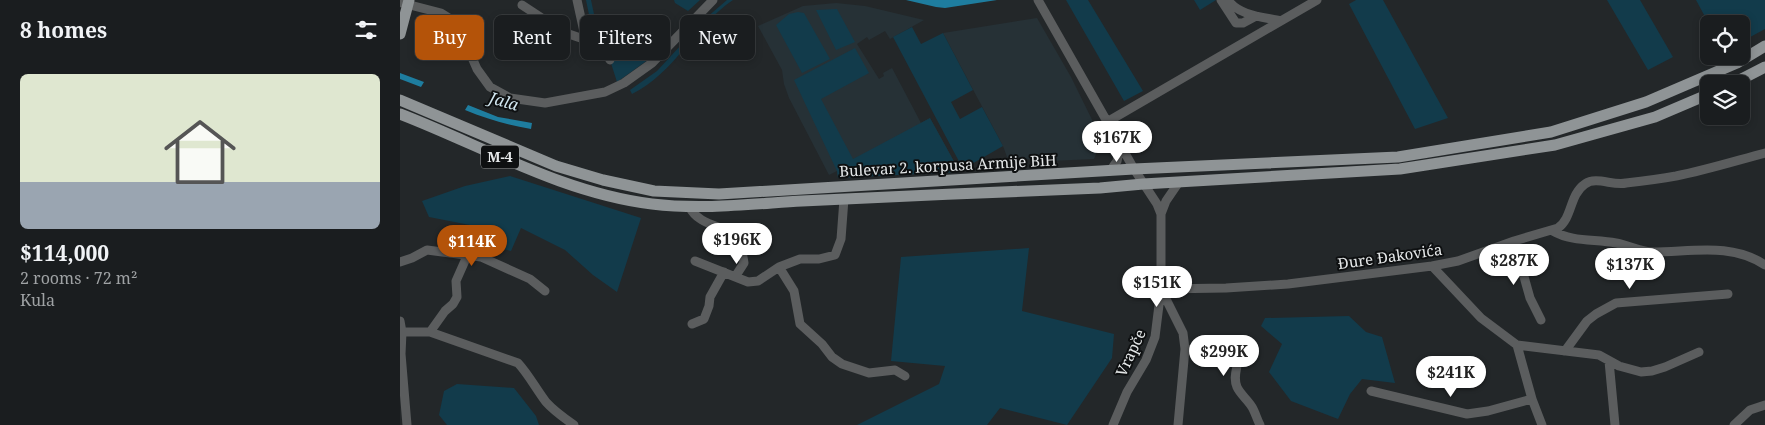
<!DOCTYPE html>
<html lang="en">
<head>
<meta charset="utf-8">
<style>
	body { margin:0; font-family:"Noto Serif",serif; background:#232628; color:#f1f3f6; height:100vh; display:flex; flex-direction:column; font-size:19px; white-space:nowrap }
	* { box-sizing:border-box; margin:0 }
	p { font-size:16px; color:#9fa2a4 }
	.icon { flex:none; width:28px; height:28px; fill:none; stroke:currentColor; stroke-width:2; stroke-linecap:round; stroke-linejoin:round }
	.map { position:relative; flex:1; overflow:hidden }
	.panel { display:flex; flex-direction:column; background:#1a1d1f; width:400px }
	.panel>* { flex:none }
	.guide { position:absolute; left:15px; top:15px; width:475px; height:45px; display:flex; gap:10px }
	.buttons { position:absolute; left:1300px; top:15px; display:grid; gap:10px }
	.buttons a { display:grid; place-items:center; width:50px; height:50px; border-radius:8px; background:#1a1d1f; box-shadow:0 2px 8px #0003,0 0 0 1px #383b3d; font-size:25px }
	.price { position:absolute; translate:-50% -42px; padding:0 11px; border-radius:18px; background:#fff; color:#222; font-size:16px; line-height:32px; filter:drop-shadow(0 1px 2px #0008) }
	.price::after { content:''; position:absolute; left:50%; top:30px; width:15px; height:11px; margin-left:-8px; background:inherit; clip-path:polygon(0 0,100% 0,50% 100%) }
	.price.current { background:#b45309; color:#fff }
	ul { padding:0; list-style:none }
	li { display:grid; align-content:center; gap:10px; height:265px; padding:0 20px }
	li span { display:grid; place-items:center; height:155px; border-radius:8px; color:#555 }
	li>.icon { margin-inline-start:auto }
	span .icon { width:90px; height:90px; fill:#fffc; stroke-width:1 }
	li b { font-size:21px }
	h2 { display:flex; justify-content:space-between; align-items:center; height:60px; padding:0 20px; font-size:21px }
	.pill { padding:0 18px; border-radius:8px; background:#1a1d1f; box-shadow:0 2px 8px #0003,0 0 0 1px #383b3d; font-size:18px; line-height:45px }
	.pill.current { background:#b45309; color:#fff }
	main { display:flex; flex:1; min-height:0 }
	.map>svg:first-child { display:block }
	.built { fill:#263136 }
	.green { fill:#123b4b }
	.water { fill:#1e7d9f }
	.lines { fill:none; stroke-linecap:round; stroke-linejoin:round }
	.minor { stroke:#5b5d5e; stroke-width:9 }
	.major { stroke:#8f9496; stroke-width:11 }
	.labels { text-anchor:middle; stroke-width:4; stroke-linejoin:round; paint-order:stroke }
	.shield { fill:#0e1011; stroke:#a4a7a8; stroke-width:1 }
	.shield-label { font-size:14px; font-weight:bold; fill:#e5e8e9 }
	.street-label { font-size:15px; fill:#e5e8e9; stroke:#0e1011 }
	.water-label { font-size:16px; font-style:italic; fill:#d3e8f2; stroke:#0e1011 }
</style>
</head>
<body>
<main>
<section class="panel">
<h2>8 homes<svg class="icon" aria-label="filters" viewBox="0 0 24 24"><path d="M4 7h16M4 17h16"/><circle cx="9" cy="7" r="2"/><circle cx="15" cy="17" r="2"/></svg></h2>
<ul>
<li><span style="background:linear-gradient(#dfe7d0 70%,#9aa5b1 0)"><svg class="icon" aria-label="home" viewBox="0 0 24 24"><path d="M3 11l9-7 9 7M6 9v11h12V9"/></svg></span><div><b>$114,000</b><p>2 rooms · 72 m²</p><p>Kula</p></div></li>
</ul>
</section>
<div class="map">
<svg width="1365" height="425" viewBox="0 0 1365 425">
	<rect width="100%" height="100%" fill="#232729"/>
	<path class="built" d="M436,3L465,6L524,20L490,39L485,31L469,40L467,37L457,44L479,79L484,76L483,73L492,68L521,123L530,118L556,165L557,172L438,178L437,171L429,175L389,98L384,84L382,70L358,26L403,6Z
		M637,18L671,77L702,140L694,159L650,161L607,157L603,146L543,33Z"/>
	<path class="green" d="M186,0H191L198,33L193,34Z
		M274,0H300L288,11L275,3Z
		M327,0H333C294,26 275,73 232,94L230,90L257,71L306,18Z
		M666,0H688L743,91L724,101Z
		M794,0H816L800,10Z
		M956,0H983L1048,118L1015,129L949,4Z
		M1207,0H1240L1273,57L1248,70Z
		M1296,0H1365V29L1341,42V24H1309Z
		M437,9L455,42L436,50L416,10Z
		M398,12L404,13L430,59L402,73L376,25L389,14Z
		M512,27L521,44L543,33L573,90L551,102L560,119L582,107L603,146L563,169L493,37Z
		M269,40L245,62L217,82L210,60Z
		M455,48L469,73L421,99L453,159L530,118L556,165L557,172L438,178L437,171L394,80Z
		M110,176L241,218L217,292L193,275L165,250L121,228L111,251L85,244V228L29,217L22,201L65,186Z
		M629,248L622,311L714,334L712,358L667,425L600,408L587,425H457L539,384L545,366L491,361L501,257Z
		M949,316L966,332L982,337L995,383L962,379L950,394L938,419L891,401L869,372L882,344L861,326L865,318Z
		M57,384L114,388L136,416L139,425H47L39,415L44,391Z"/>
	<path class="water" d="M506,0H597L545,8L536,7Z
		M0,73L24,82L21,87L0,79Z
		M68,105L98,117L132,123L131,129C108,125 87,119 65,110Z"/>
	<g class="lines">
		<path class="minor" d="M177,0L186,41
			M638,0L734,169L757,204L761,214V289L783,333L785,349L778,425
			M821,0L836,23H843L856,16
			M828,0C839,16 864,17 881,21
			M2,3L41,13L49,18L60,30L77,69L90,87L110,98L145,103L205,92L224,83L252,63L313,0
			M122,5L163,32L201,45L210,60
			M707,122L917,0
			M710,171L717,161L720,146
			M444,199L441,239L435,255L419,259H400L379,267L394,291L400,324L422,344L432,357L442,364L469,373L495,370L505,376
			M289,206C298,225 319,225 336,235L341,245L344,263L335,277
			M761,214L766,201L779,182
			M1153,231C1172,242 1194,239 1216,243C1228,245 1240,252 1253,252C1291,252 1331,242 1365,265
			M1114,241L1130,298L1141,320
			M295,261L348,282L358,281L379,267
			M0,262L12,258L27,250L81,257L130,279L145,291
			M1032,266L1081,318L1117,345L1132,399L1142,425
			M0,321L2,332L1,354L7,425
			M292,324L304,319L309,306L310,297L324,272
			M2,332H30L118,363C129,375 136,389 146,402C154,411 164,418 174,425
			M30,332L45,311L53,304L57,297L56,281L68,254
			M1117,345L1199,355L1219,366L1241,372L1252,371L1265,367L1299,352
			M785,349L800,351L830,347C847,359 830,370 837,387C840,394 848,400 852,407C855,412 857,419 860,425
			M1165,351L1187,321L1196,314L1216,303L1328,294
			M1209,361L1215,425
			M971,391L1067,414L1088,411L1132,399
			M713,425L727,392L746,360L755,337L761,289L826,288L888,284L1032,266L1058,261L1114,241L1158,228C1173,217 1169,195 1185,184C1196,176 1213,186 1226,183C1243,181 1259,179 1276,176C1306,170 1335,161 1365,153
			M1334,425L1350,410L1365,405"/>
		<path class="major" d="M0,34L9,0
			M1332,84L1365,67
			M0,100L156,166L203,180L254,191L319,194L734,169L998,157L1151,132L1246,102L1337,63L1365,46
			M0,114C83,146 162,193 252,204C302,210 352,204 402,201C501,196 601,192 700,188L743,184L1000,169L1155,145L1255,117L1309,94"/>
	</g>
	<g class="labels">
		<rect class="shield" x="81" y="145.5" width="38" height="23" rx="4"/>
		<g class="shield-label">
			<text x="100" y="162">M-4</text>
		</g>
		<g class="street-label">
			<text transform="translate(548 166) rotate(-3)" y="5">Bulevar 2. korpusa Armije BiH</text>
			<text transform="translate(990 257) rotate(-8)" y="5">Đure Đakovića</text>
			<text transform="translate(731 353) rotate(-65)" y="5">Vrapče</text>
		</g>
		<g class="water-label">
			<text transform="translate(104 101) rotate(16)" y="6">Jala</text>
		</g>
	</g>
</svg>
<div class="buttons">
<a><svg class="icon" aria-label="locate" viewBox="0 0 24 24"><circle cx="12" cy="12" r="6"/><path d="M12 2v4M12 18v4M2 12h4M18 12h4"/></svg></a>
<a><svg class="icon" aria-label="layers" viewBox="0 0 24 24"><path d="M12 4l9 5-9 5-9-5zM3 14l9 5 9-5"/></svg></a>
</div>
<b class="price" style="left:717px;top:163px">$167K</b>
<b class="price" style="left:337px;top:265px">$196K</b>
<b class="price current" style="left:72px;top:267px">$114K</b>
<b class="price" style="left:1114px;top:286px">$287K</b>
<b class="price" style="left:1230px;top:290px">$137K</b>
<b class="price" style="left:757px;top:308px">$151K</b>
<b class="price" style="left:824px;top:377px">$299K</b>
<b class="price" style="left:1051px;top:398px">$241K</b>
<div class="guide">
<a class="pill current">Buy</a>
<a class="pill">Rent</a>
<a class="pill">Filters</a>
<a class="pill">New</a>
</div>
</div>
</main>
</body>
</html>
